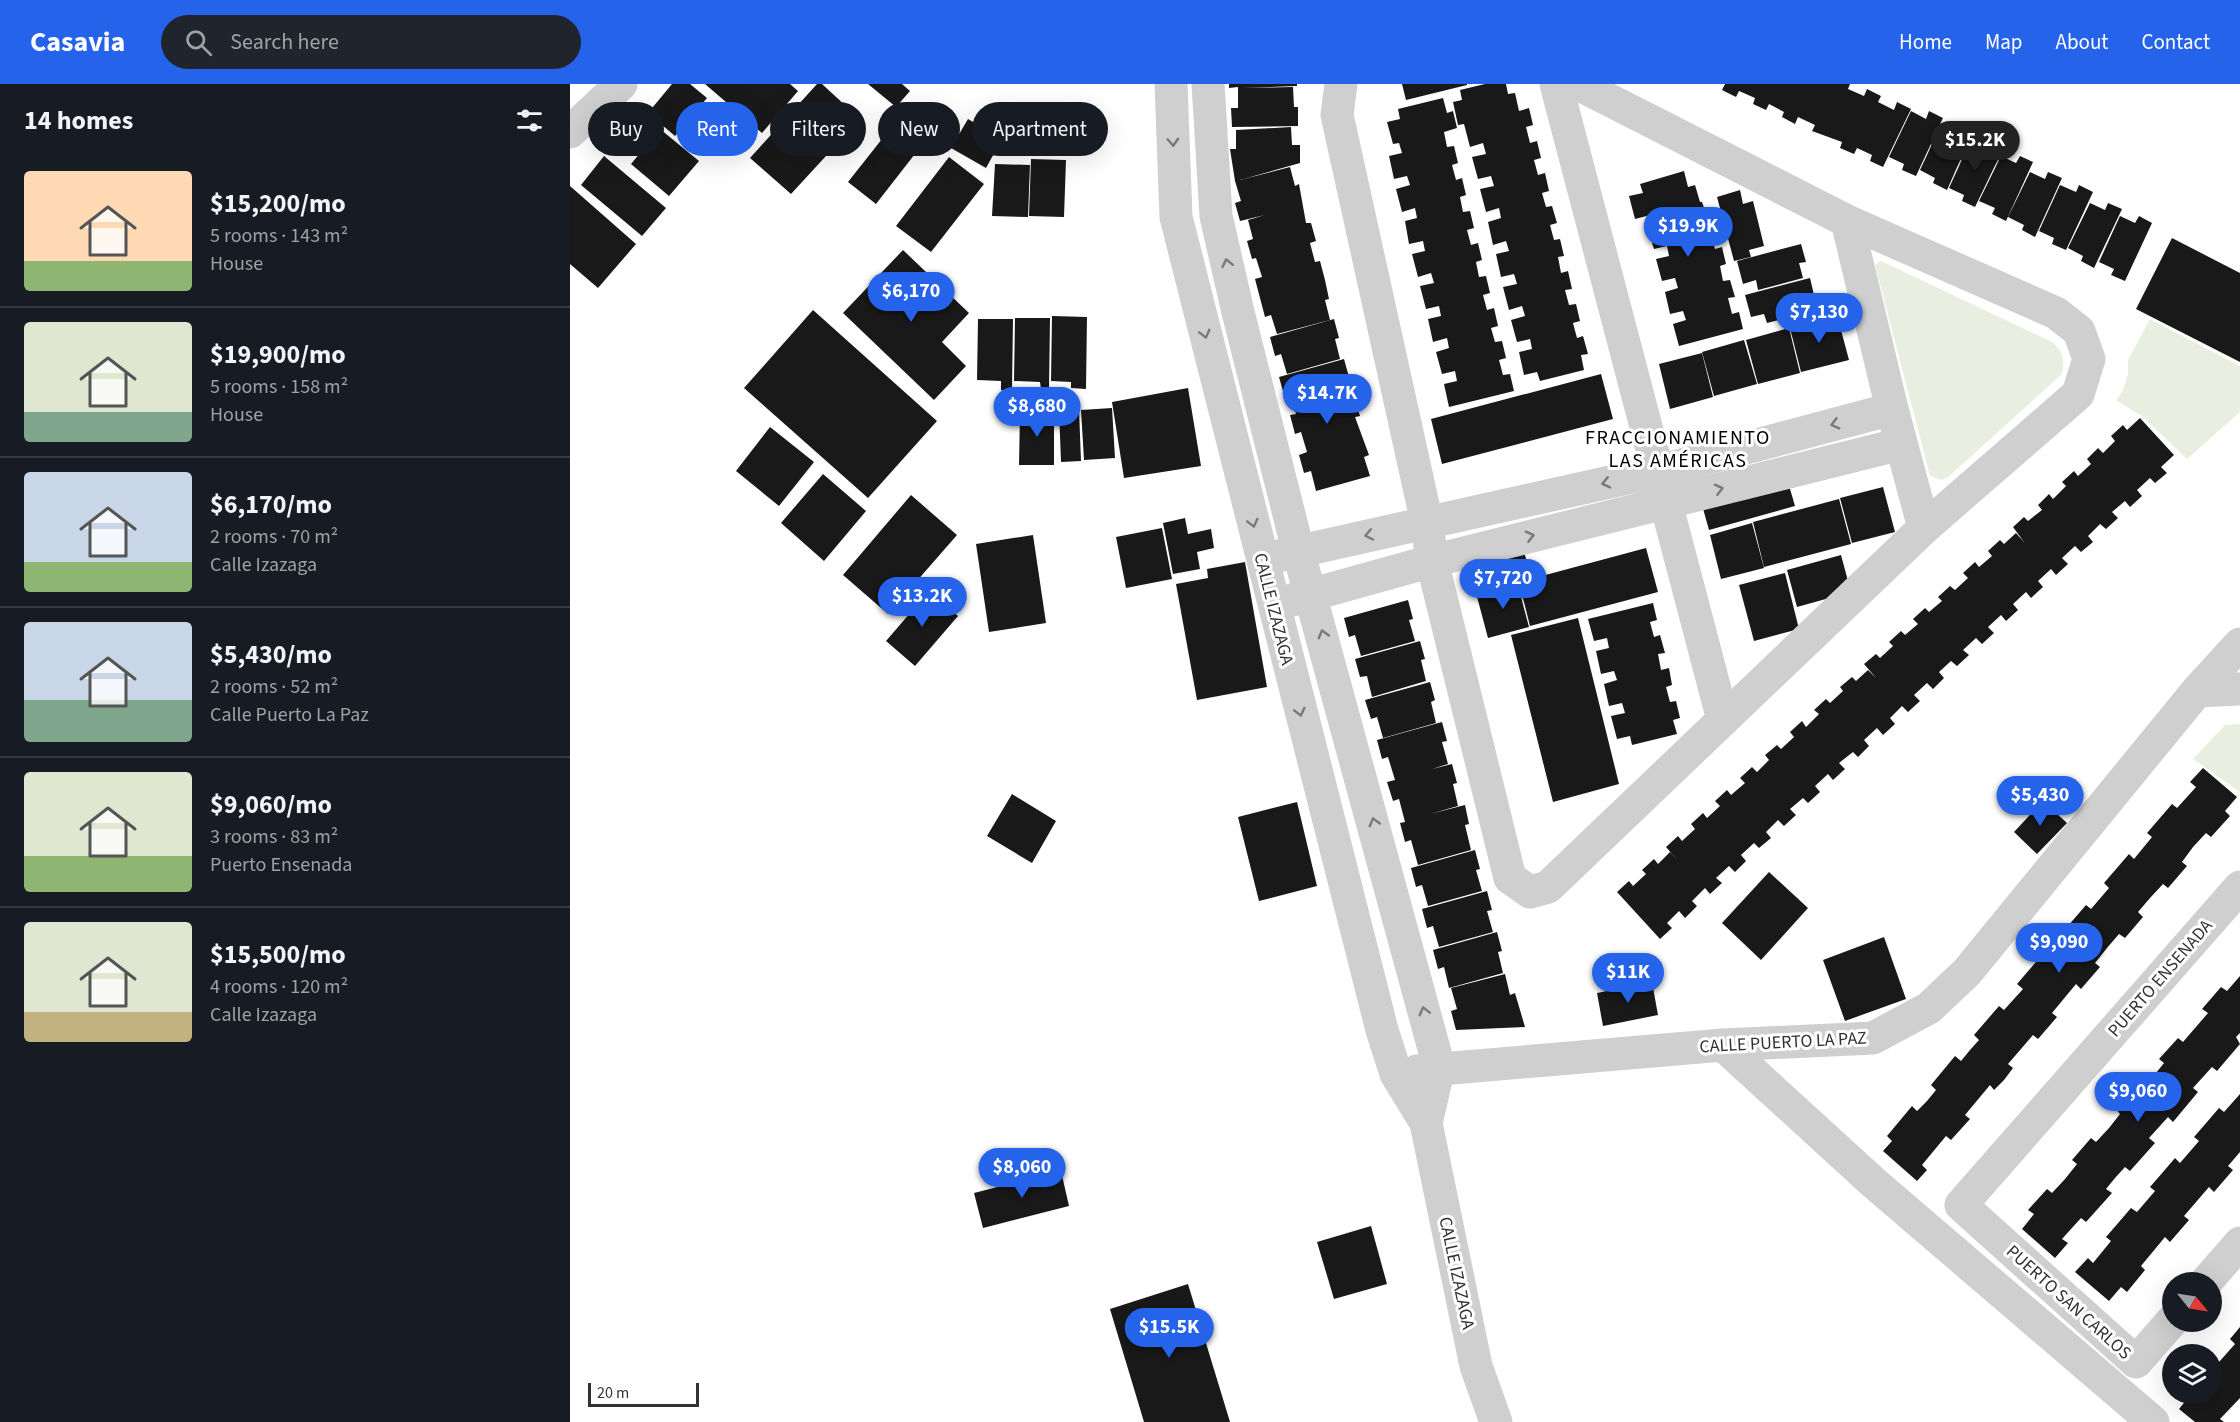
<!DOCTYPE html>
<html lang="en">
<head>
<meta charset="utf-8">
<style>
	body { margin:0; font-family:"Source Sans 3",sans-serif; background:#20242c; color:#f1f3f6; height:100vh; display:flex; flex-direction:column; font-size:22px; white-space:nowrap }
	* { box-sizing:border-box; margin:0 }
	p { font-size:20px; color:#9ea1a6 }
	.icon { flex:none; width:33px; height:33px; fill:none; stroke:currentColor; stroke-width:2; stroke-linecap:round; stroke-linejoin:round }
	.map { position:relative; flex:1; overflow:hidden }
	.drawer { display:flex; flex-direction:column; background:#171b24; width:570px }
	.drawer>* { flex:none }
	.hud { position:absolute; left:18px; top:18px; width:570px; height:54px; display:flex; gap:12px }
	.needle { width:39px; rotate:120deg }
	.fabs { position:absolute; left:1592px; top:1188px; display:grid; gap:12px }
	.fabs a { display:grid; place-items:center; width:60px; height:60px; border-radius:50%; background:#171b24; box-shadow:0 6px 24px #0002; font-size:30px }
	.scale { position:absolute; left:18px; bottom:15px; width:111px; box-sizing:border-box; padding-left:6px; border:3px solid #323232; border-top:0; font-size:16px; line-height:21px; white-space:nowrap; color:#323232; -webkit-text-stroke:4px #fff; paint-order:stroke }
	.price { position:absolute; translate:-50% -51px; padding:0 14px; border-radius:21px; background:#2563eb; color:#fff; font-size:20px; line-height:39px; filter:drop-shadow(0 2px 3px #0008) }
	.price::after { content:''; position:absolute; left:50%; top:36px; width:18px; height:14px; margin-left:-9px; background:inherit; clip-path:polygon(0 0,100% 0,50% 100%) }
	.price.active { background:#222; color:#fff }
	ul { padding:0; list-style:none }
	li { display:flex; align-items:center; gap:18px; height:150px; padding:0 24px }
	li+li { border-top:2px solid #363941 }
	li span { display:grid; place-items:center; flex:none; width:168px; height:120px; border-radius:6px; color:#555 }
	li>.icon { margin-inline-start:auto }
	span .icon { width:72px; height:72px; fill:#fffc; stroke-width:1 }
	li b { font-size:26px }
	h2 { display:flex; justify-content:space-between; align-items:center; height:72px; padding:0 24px; font-size:26px }
	.tag { padding:0 21px; border-radius:27px; background:#171b24; box-shadow:0 6px 24px #0002; font-size:21px; line-height:54px }
	.tag.active { background:#2563eb; color:#fff }
	header { display:flex; align-items:center; gap:36px; box-sizing:border-box; height:84px; padding:0 30px; background:#2563eb; color:#fff }
	header strong { font-size:28px }
	nav { display:flex; gap:33px; margin-inline-start:auto; font-size:21px }
	.search { width:420px; height:54px; background:#20242c; display:flex; align-items:center; gap:15px; box-sizing:border-box; padding:0 21px; border-radius:33px; color:#9ea1a6; font-size:22px }
	main { display:flex; flex:1; min-height:0 }
	.map>svg:first-child { display:block }
	.green { fill:#e8efe0 }
	.building { fill:#191919 }
	.lines { fill:none; stroke-linecap:round; stroke-linejoin:round }
	.minor { stroke:#cfcfcf; stroke-width:33 }
	.oneway { stroke:#797979 }
	.labels { text-anchor:middle; stroke-width:6; stroke-linejoin:round; paint-order:stroke }
	.street-label { font-size:18px; fill:#323232; stroke:#fff }
	.neighbourhood-label { font-size:20px; letter-spacing:1.5px; fill:#000; stroke:#fff }
</style>
</head>
<body>
<header>
<strong>Casavia</strong>
<div class="search"><svg class="icon" aria-label="search" viewBox="0 0 24 24"><circle cx="10" cy="10" r="6"/><path d="M15 15l6 6"/></svg>Search here</div>
<nav><a>Home</a><a>Map</a><a>About</a><a>Contact</a></nav>
</header>
<main>
<section class="drawer">
<h2>14 homes<svg class="icon" aria-label="filters" viewBox="0 0 24 24"><path d="M4 7h16M4 17h16"/><circle cx="9" cy="7" r="2"/><circle cx="15" cy="17" r="2"/></svg></h2>
<ul>
<li><span style="background:linear-gradient(#ffd9b3 75%,#8fb573 0)"><svg class="icon" aria-label="home" viewBox="0 0 24 24"><path d="M3 11l9-7 9 7M6 9v11h12V9"/></svg></span><div><b>$15,200/mo</b><p>5 rooms · 143 m²</p><p>House</p></div></li>
<li><span style="background:linear-gradient(#dfe7d0 75%,#7fa58c 0)"><svg class="icon" aria-label="home" viewBox="0 0 24 24"><path d="M3 11l9-7 9 7M6 9v11h12V9"/></svg></span><div><b>$19,900/mo</b><p>5 rooms · 158 m²</p><p>House</p></div></li>
<li><span style="background:linear-gradient(#c9d6e8 75%,#8fb573 0)"><svg class="icon" aria-label="home" viewBox="0 0 24 24"><path d="M3 11l9-7 9 7M6 9v11h12V9"/></svg></span><div><b>$6,170/mo</b><p>2 rooms · 70 m²</p><p>Calle Izazaga</p></div></li>
<li><span style="background:linear-gradient(#c9d6e8 65%,#7fa58c 0)"><svg class="icon" aria-label="home" viewBox="0 0 24 24"><path d="M3 11l9-7 9 7M6 9v11h12V9"/></svg></span><div><b>$5,430/mo</b><p>2 rooms · 52 m²</p><p>Calle Puerto La Paz</p></div></li>
<li><span style="background:linear-gradient(#dfe7d0 70%,#8fb573 0)"><svg class="icon" aria-label="home" viewBox="0 0 24 24"><path d="M3 11l9-7 9 7M6 9v11h12V9"/></svg></span><div><b>$9,060/mo</b><p>3 rooms · 83 m²</p><p>Puerto Ensenada</p></div></li>
<li><span style="background:linear-gradient(#dfe7d0 75%,#c2b280 0)"><svg class="icon" aria-label="home" viewBox="0 0 24 24"><path d="M3 11l9-7 9 7M6 9v11h12V9"/></svg></span><div><b>$15,500/mo</b><p>4 rooms · 120 m²</p><p>Calle Izazaga</p></div></li>
</ul>
</section>
<div class="map">
<svg width="1670" height="1338" viewBox="0 0 1670 1338">
	<rect width="100%" height="100%" fill="#fff"/>
	<path class="green" d="M1311,177L1482,258C1493,267 1496,277 1491,291L1377,394L1371,396L1360,392L1305,181Z
		M1580,235L1670,282V328L1617,375L1573,333L1546,316L1553,306L1558,290V276Z
		M1670,640V708L1623,675L1655,641Z"/>
	<path class="building" d="M102,0H120L137,14L105,52L78,29Z
		M135,0H220L228,7L192,49Z
		M247,0H252L290,35L221,110L180,74Z
		M298,0H332L340,7L326,23Z
		M659,0H727V2L672,4L723,3L724,23H728V42L662,43L661,24H668V3L659,4Z
		M832,0H897V1L836,16Z
		M915,0H936L938,10L945,9L949,27L959,24L963,41L956,43L960,59L967,57L971,74L964,76L968,91L975,89L979,107L972,109L976,123L982,122L987,139L980,141L984,156L990,155L994,172L988,173L991,189L998,187L1002,205L995,206L999,221L1006,220L1010,237L1003,239L1007,254L1013,252L1018,270L1011,271L1014,286L970,297L967,288L954,291L949,268L962,265L960,255L947,258L941,236L955,232L952,222L939,226L933,203L947,200L944,190L931,193L926,170L939,167L936,157L923,161L918,138L931,134L929,124L916,128L910,105L924,102L921,92L908,95L902,73L916,70L913,59L900,63L894,40L888,41L883,18L892,16L890,6Z
		M1155,0H1280L1278,5L1294,12L1297,5L1311,12L1308,18L1324,26L1327,18L1341,25L1313,83L1300,77L1302,71L1287,64L1284,70L1270,64L1272,58L1242,47L1245,41L1228,33L1225,40L1212,33L1214,28L1199,20L1196,26L1183,20L1185,14L1169,7L1166,13L1152,6Z
		M873,14L877,29L883,27L887,44L874,48L877,63L884,62L888,79L882,81L886,96L892,94L896,111L890,113L893,128L900,127L904,144L897,146L901,161L908,159L912,176L906,178L909,193L916,192L920,209L913,211L917,226L924,224L928,242L921,244L925,258L932,257L936,274L929,276L933,291L940,290L944,307L879,323L874,300L887,297L885,287L872,290L866,268L879,264L877,254L863,258L858,235L871,232L869,222L856,225L850,202L864,199L861,189L848,193L842,170L855,167L853,157L839,160L835,137L847,134L845,124L832,128L826,105L840,101L837,92L824,95L819,72L832,69L829,59L823,60L817,38L830,35L828,25Z
		M1341,27L1356,35L1359,27L1373,34L1346,92L1332,86L1334,80L1319,73Z
		M398,35L432,55L416,84L381,64Z
		M327,36L355,57L306,120L278,98Z
		M1371,41L1387,48L1390,41L1403,47L1377,106L1363,99L1365,94L1350,86Z
		M721,43L722,61H730V79L670,96L720,83L725,102L729,100L736,139H741L746,157L740,159L745,178L750,177L755,196L759,215L755,216L760,236L707,250L701,231L695,233L685,195L692,193L686,174L682,175L677,157L683,155L678,136L695,131L670,137L665,119L671,117L665,97L660,65H666V46Z
		M90,45L129,77L99,112L61,80Z
		M1400,58L1416,66L1419,58L1433,65L1405,123L1392,117L1394,111L1379,104Z
		M34,72L96,124L72,152L11,101Z
		M1431,72L1446,79L1450,72L1463,78L1436,137L1422,130L1425,124L1409,117Z
		M379,73L414,100L361,168L326,142Z
		M461,75L496,76L494,133L459,132Z
		M425,80L460,81L458,133L422,132Z
		M1114,87L1118,103L1125,101L1130,118H1132L1137,132L1143,131L1148,148L1141,150L1145,165L1152,163L1156,180L1150,182L1153,197L1160,196L1165,213L1158,214L1162,230L1169,228L1173,245L1109,262L1103,240L1116,236L1113,227L1100,230L1095,208L1108,204L1105,194L1092,197L1086,175L1099,172L1097,162L1084,165L1077,143L1091,139L1088,129L1065,135L1059,112L1073,109L1070,100Z
		M1460,88L1475,95L1478,88L1492,94L1465,153L1452,146L1454,141L1438,133Z
		M1490,101L1506,108L1509,101L1523,108L1496,166L1482,160L1484,154L1469,147Z
		M0,102L66,160L28,204L0,180Z
		M1170,106L1173,120L1183,117L1194,162L1179,166L1181,173L1164,177L1147,113Z
		M1520,119L1535,126L1538,119L1552,125L1524,184L1511,177L1513,172L1498,164Z
		M1550,132L1565,139L1569,132L1582,139L1555,197L1541,191L1544,185L1529,178Z
		M1602,154L1670,189V278L1566,225Z
		M1231,160L1236,178L1229,179L1233,194L1188,206L1186,196L1173,200L1167,177Z
		M333,166L399,229L372,258L396,282L364,316L273,229Z
		M1240,194L1244,211L1237,213L1241,228L1197,239L1194,230L1181,233L1175,211Z
		M243,226L367,337L298,414L174,304Z
		M1267,231L1279,276L1231,288L1220,244Z
		M482,232L517,233L516,305L501,304V298L481,297Z
		M445,234H480L479,305H471L470,298L444,297Z
		M408,235H443L442,306H431V297L407,296Z
		M764,235L769,254L765,255L770,275L717,290L711,270L705,272L700,253Z
		M1219,244L1230,289L1188,300L1176,256Z
		M1174,256L1187,300L1144,312L1132,268Z
		M1132,269L1143,313L1100,325L1089,280Z
		M774,275L779,293L774,294L779,314L784,313L790,332L785,333L799,371L794,373L800,392L746,407L741,387L734,389L729,371L737,368L731,348L725,350L720,331L726,330L720,309L714,311L709,293Z
		M1031,290L1043,335L872,380L861,335Z
		M618,304L631,382L554,394L542,318Z
		M542,324L545,374L514,376L511,326Z
		M509,325L511,377L491,378L489,326Z
		M450,327H484V381H449Z
		M1570,334L1604,371L1591,383L1597,389L1585,399L1580,394L1567,406L1572,412L1560,423L1555,417L1542,428L1548,434L1536,445L1530,440L1518,452L1523,458L1511,468L1505,462L1492,474L1498,480L1486,491L1481,485L1468,497L1473,503L1461,514L1456,508L1443,520L1448,526L1436,537L1431,531L1418,543L1424,549L1412,560L1406,554L1393,566L1399,571L1387,582L1381,577L1369,588L1374,594L1363,605L1357,599L1344,611L1350,617L1338,628L1332,622L1320,634L1325,640L1313,651L1307,644L1294,656L1299,662L1288,673L1283,668L1269,679L1275,685L1263,696L1258,690L1245,702L1250,708L1238,719L1233,714L1220,725L1226,731L1214,742L1208,736L1196,748L1201,754L1189,764L1184,759L1171,771L1176,777L1165,788L1159,782L1146,794L1152,799L1140,810L1135,804L1122,817L1127,822L1115,834L1109,827L1097,839L1102,844L1090,855L1047,808L1059,797L1063,802L1076,790L1072,786L1084,775L1088,780L1100,768L1108,777L1096,763L1108,752L1112,757L1125,745L1121,740L1133,729L1137,734L1150,722L1145,717L1157,706L1161,711L1175,699L1170,694L1182,683L1187,688L1199,676L1195,671L1207,661L1211,665L1224,653L1220,648L1232,637L1236,643L1249,630L1244,626L1256,615L1260,619L1273,607L1270,603L1282,593L1286,597L1298,586L1306,594L1294,580L1306,570L1310,574L1323,562L1319,558L1331,547L1335,551L1348,540L1343,535L1355,524L1359,528L1372,517L1368,513L1380,502L1385,506L1398,494L1393,489L1405,478L1409,483L1422,472L1418,467L1430,456L1434,460L1446,449L1454,458L1443,443L1454,433L1458,437L1472,426L1468,421L1479,410L1483,415L1496,402L1492,398L1504,387L1508,392L1521,380L1517,375L1528,364L1533,369L1545,357L1541,352L1553,341L1557,346Z
		M200,343L244,378L209,422L166,387Z
		M253,390L296,427L254,477L211,439Z
		M1218,398L1225,422L1139,446L1132,421Z
		M1313,403L1325,448L1282,459L1270,414Z
		M341,411L387,451L318,530L273,491Z
		M1269,415L1281,460L1194,483L1183,438Z
		M615,434L618,450L641,445L644,464L627,468L630,485L603,490L593,439Z
		M1182,439L1194,484L1151,495L1140,451Z
		M592,444L602,495L556,504L546,453Z
		M463,451L476,539L419,548L406,460Z
		M952,460L961,493L909,507L901,474Z
		M1076,464L1088,508L960,542L949,498Z
		M1271,471L1281,508L1227,523L1217,486Z
		M675,478L697,603L627,616L606,500L638,494L637,485Z
		M1215,489L1229,545L1184,557L1169,501Z
		M947,498L959,543L918,554L906,509Z
		M359,507L388,532L345,582L316,557Z
		M838,516L843,535L839,536L845,557L791,572L785,551L779,553L774,534Z
		M1083,519L1087,536L1080,538L1084,553L1090,551L1095,569L1088,570L1091,586L1099,584L1102,601L1096,603L1100,618L1106,617L1110,634L1103,636L1107,650L1062,661L1060,652L1047,655L1041,632L1055,629L1052,619L1039,622L1034,600L1047,596L1044,587L1031,590L1026,567L1039,564L1037,554L1024,557L1018,535Z
		M1008,534L1049,700L983,718L941,551Z
		M850,557L855,575L851,576L856,597L802,613L797,592L790,593L785,575Z
		M860,598L865,616L861,618L866,639L813,654L807,633L801,635L795,616Z
		M872,638L877,657L872,658L878,680L862,685L882,680L887,699L883,700L888,722L860,730L895,721L899,740L895,741L901,766L848,781L841,756L835,758L830,739L835,738L829,715L823,717L817,698L825,696L818,673L812,675L807,656Z
		M1633,684L1667,713L1655,727L1660,732L1641,753L1636,749L1623,763L1612,778L1617,782L1598,804L1593,800L1580,814L1568,828L1573,833L1555,854L1549,850L1537,864L1525,879L1530,883L1511,905L1506,900L1482,929L1487,933L1468,955L1463,951L1438,980L1443,984L1434,996L1424,1006L1420,1001L1395,1031L1400,1035L1381,1056L1376,1052L1352,1081L1357,1086L1347,1097L1313,1067L1322,1057L1317,1052L1342,1022L1347,1027L1357,1017L1366,1006L1361,1001L1385,972L1391,977L1400,966L1409,956L1404,951L1429,922L1434,926L1453,905L1447,900L1472,871L1477,876L1496,854L1491,850L1516,821L1521,825L1539,804L1534,799L1559,770L1564,775L1582,753L1577,749L1602,720L1607,724L1617,713L1626,703L1620,698Z
		M442,710L486,737L462,779L417,752Z
		M1473,717L1497,739L1467,770L1444,748Z
		M727,718L747,802L689,817L668,733Z
		M905,766L910,785L906,786L912,807L858,822L852,801L846,803L841,784Z
		M1199,788L1238,824L1191,876L1152,839Z
		M917,807L922,826L917,827L923,848L869,863L863,842L857,844L852,825Z
		M927,848L932,867L928,868L933,889L879,904L874,883L868,885L863,866Z
		M1314,853L1336,915L1275,937L1253,876Z
		M935,890L940,911L945,909L955,943L886,946L881,927L887,925L881,904Z
		M1670,892V949L1666,953L1670,960L1647,987L1642,983L1623,1004L1628,1008L1603,1038L1598,1033L1589,1043L1579,1054L1585,1059L1560,1087L1555,1083L1545,1094L1536,1105L1542,1109L1516,1138L1511,1134L1492,1155L1498,1159L1485,1174L1452,1145L1464,1130L1458,1126L1477,1105L1482,1109L1495,1095L1507,1080L1502,1076L1521,1054L1526,1058L1539,1044L1550,1030L1546,1025L1564,1004L1570,1009L1594,979L1589,975L1608,954L1613,958L1638,929L1632,925L1651,903L1657,907Z
		M1082,898L1088,931L1033,942L1027,909Z
		M1670,1010V1068L1658,1082L1663,1086L1644,1108L1639,1103L1614,1132L1619,1136L1600,1158L1595,1153L1571,1182L1575,1186L1557,1208L1551,1203L1539,1217L1505,1188L1518,1174L1523,1179L1541,1157L1536,1153L1549,1138L1561,1124L1567,1128L1585,1107L1580,1103L1593,1088L1605,1074L1610,1079L1629,1057L1624,1053L1637,1038L1649,1024L1654,1028Z
		M491,1087L499,1122L413,1144L404,1109Z
		M801,1142L817,1200L764,1215L747,1158Z
		M618,1200L660,1338H574L540,1225Z
		M1670,1243V1314L1650,1335L1654,1338H1625L1609,1325L1621,1310H1641V1287L1665,1260L1660,1255Z"/>
	<g class="lines">
		<path class="minor" d="M601,0L606,133L812,946L826,990L856,1039L906,1282L926,1338
			M638,0L646,132L668,228L728,466L869,983L856,1039
			M771,0L767,31L857,439L862,477L940,794L960,808L978,803L1354,444L1508,310L1519,275L1509,247L1486,229L1277,137L1008,0
			M986,0L1153,636
			M0,48L51,0
			M1277,137L1322,325L1354,444
			M708,472L1089,387L1322,325
			M722,516L862,477L1331,360
			M1627,607L1670,605
			M1153,961L1304,1099L1583,1338
			M847,987L1153,961L1303,954L1359,924L1397,888L1627,607L1670,560
			M1636,1198L1670,1159
			M1602,1237L1566,1278L1391,1121L1670,803"/>
	</g>
	<defs><path id="oneway-chevron" d="M-2-3.5L2.5 0L-2 3.5" fill="none" stroke-width="1.6" stroke-linecap="round" stroke-linejoin="round" transform="scale(1.5)"/></defs>
	<g class="oneway">
		<use href="#oneway-chevron" transform="translate(603 58) rotate(87)"/>
		<use href="#oneway-chevron" transform="translate(657 179) rotate(-103)"/>
		<use href="#oneway-chevron" transform="translate(635 250) rotate(76)"/>
		<use href="#oneway-chevron" transform="translate(1265 340) rotate(165)"/>
		<use href="#oneway-chevron" transform="translate(1036 399) rotate(167)"/>
		<use href="#oneway-chevron" transform="translate(1149 405) rotate(-14)"/>
		<use href="#oneway-chevron" transform="translate(683 439) rotate(76)"/>
		<use href="#oneway-chevron" transform="translate(799 451) rotate(168)"/>
		<use href="#oneway-chevron" transform="translate(960 452) rotate(-14)"/>
		<use href="#oneway-chevron" transform="translate(753 550) rotate(-105)"/>
		<use href="#oneway-chevron" transform="translate(730 628) rotate(76)"/>
		<use href="#oneway-chevron" transform="translate(804 738) rotate(-105)"/>
		<use href="#oneway-chevron" transform="translate(854 927) rotate(-104)"/>
	</g>
	<g class="labels">
		<g class="street-label">
			<text transform="translate(704 525) rotate(76)" y="6">CALLE IZAZAGA</text>
			<text transform="translate(1590 894) rotate(-49)" y="6">PUERTO ENSENADA</text>
			<text transform="translate(1213 958) rotate(-3)" y="6">CALLE PUERTO LA PAZ</text>
			<text transform="translate(887 1189) rotate(78)" y="6">CALLE IZAZAGA</text>
			<text transform="translate(1499 1218) rotate(42)" y="6">PUERTO SAN CARLOS</text>
		</g>
		<g class="neighbourhood-label">
			<text x="1108" y="360">FRACCIONAMIENTO<tspan x="1108" dy="23">LAS AMÉRICAS</tspan></text>
		</g>
	</g>
</svg>
<div class="fabs">
<a><svg class="needle" viewBox="-14 -14 28 28"><path d="M0-13l5 13h-10z" fill="#e53935"/><path d="M0 13l5-13h-10z" fill="#9ea1a6"/></svg></a>
<a><svg class="icon" aria-label="layers" viewBox="0 0 24 24"><path d="M12 4l9 5-9 5-9-5zM3 14l9 5 9-5"/></svg></a>
</div>
<div class="scale">20 m</div>
<b class="price active" style="left:1405px;top:88px">$15.2K</b>
<b class="price" style="left:1118px;top:174px">$19.9K</b>
<b class="price" style="left:341px;top:239px">$6,170</b>
<b class="price" style="left:1249px;top:260px">$7,130</b>
<b class="price" style="left:757px;top:341px">$14.7K</b>
<b class="price" style="left:467px;top:354px">$8,680</b>
<b class="price" style="left:933px;top:526px">$7,720</b>
<b class="price" style="left:352px;top:544px">$13.2K</b>
<b class="price" style="left:1470px;top:743px">$5,430</b>
<b class="price" style="left:1489px;top:890px">$9,090</b>
<b class="price" style="left:1058px;top:920px">$11K</b>
<b class="price" style="left:1568px;top:1039px">$9,060</b>
<b class="price" style="left:452px;top:1115px">$8,060</b>
<b class="price" style="left:599px;top:1275px">$15.5K</b>
<div class="hud">
<a class="tag">Buy</a>
<a class="tag active">Rent</a>
<a class="tag">Filters</a>
<a class="tag">New</a>
<a class="tag">Apartment</a>
</div>
</div>
</main>
</body>
</html>
